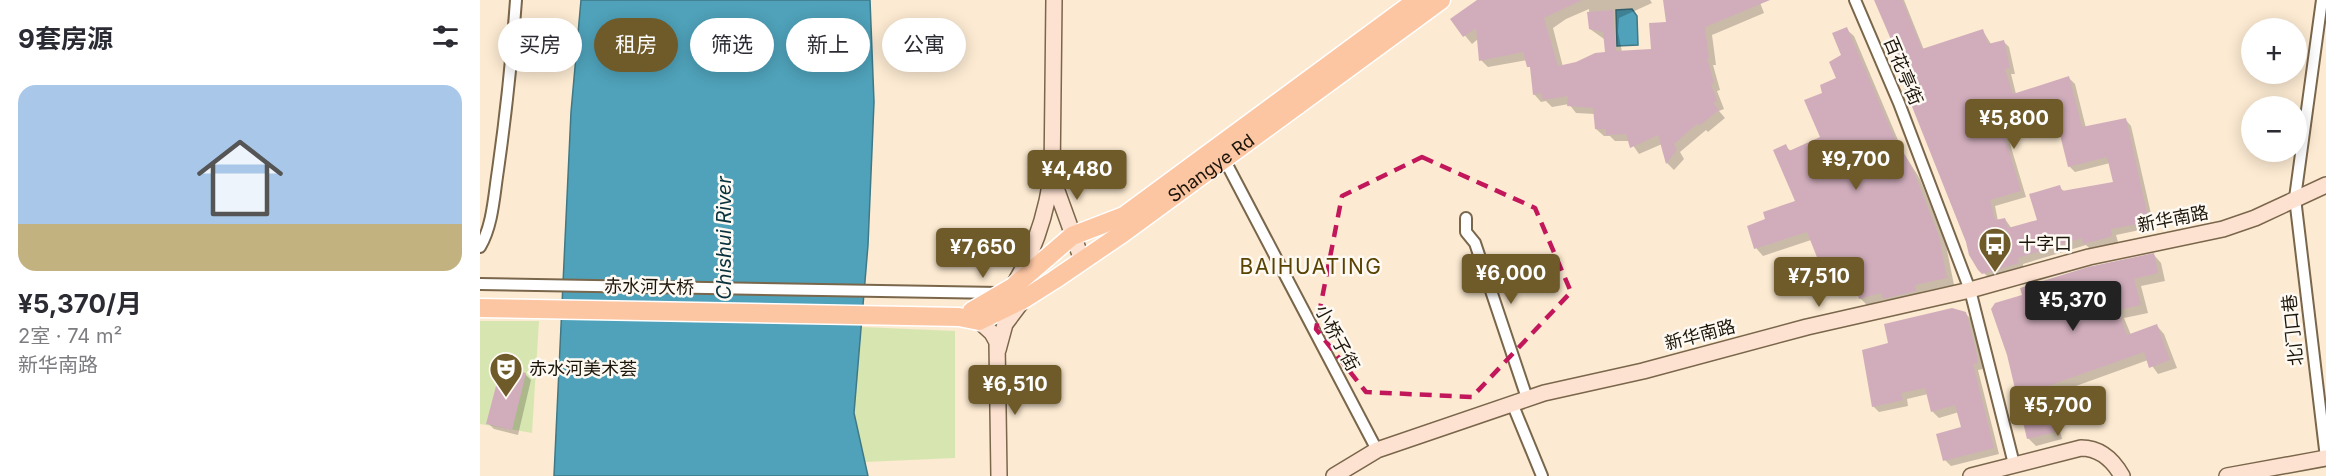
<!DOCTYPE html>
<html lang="zh">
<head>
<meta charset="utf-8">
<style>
	body { margin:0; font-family:Inter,"Noto Sans SC",sans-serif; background:#f2f2f3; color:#2b2b33; height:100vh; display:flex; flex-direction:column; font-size:22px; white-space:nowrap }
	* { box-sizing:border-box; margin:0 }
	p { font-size:20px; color:#7c7c81 }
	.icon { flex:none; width:33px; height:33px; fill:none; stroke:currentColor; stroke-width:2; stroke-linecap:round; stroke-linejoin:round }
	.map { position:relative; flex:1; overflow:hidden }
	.panel { display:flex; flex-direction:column; background:#fff; width:480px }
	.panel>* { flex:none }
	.banner { position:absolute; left:18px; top:18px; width:570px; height:54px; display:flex; gap:12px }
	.fabs { position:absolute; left:1761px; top:18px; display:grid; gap:12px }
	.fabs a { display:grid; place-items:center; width:66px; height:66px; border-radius:50%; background:#fff; box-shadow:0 3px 15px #0003; font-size:30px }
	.price { position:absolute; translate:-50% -51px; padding:0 14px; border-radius:6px; background:#6f5a29; color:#fff; font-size:20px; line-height:39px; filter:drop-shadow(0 2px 3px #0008) }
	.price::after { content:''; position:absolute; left:50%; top:36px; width:18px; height:14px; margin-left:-9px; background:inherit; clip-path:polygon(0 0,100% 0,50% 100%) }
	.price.selected { background:#222; color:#fff }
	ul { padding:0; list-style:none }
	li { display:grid; align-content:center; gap:12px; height:318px; padding:0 18px }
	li+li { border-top:2px solid #e1e1e2 }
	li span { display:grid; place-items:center; height:186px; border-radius:18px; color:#555 }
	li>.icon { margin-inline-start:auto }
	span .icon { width:108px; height:108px; fill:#fffc; stroke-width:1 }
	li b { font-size:26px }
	h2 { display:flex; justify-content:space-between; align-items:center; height:72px; padding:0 18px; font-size:26px }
	.pill { padding:0 21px; border-radius:27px; background:#fff; box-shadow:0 3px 15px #0003; font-size:21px; line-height:54px }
	.pill.selected { background:#6f5a29; color:#fff }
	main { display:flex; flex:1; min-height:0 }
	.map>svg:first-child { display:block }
	.green { fill:#d7e6b0 }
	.water { fill:#4fa2ba; stroke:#407885; stroke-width:1.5 }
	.shadow { fill:#0003; fill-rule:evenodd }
	.building { fill:#d1adbc; fill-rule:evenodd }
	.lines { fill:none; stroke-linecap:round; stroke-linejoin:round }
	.street-casing { stroke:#79664b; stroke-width:14 }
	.secondary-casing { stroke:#79664b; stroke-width:18 }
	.primary-casing { stroke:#fff; stroke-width:21 }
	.street { stroke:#fff; stroke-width:10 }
	.secondary { stroke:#fee2d1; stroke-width:15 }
	.primary { stroke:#fdc6a3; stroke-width:18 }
	.marked { fill:none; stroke:#c2185b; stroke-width:4.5; stroke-dasharray:12 8; stroke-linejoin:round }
	.labels { text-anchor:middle; stroke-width:5; stroke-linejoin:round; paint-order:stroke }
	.street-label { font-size:18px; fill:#1c150a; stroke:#fefaf3 }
	.poi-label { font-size:18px; fill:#1c150a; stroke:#fefaf3; text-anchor:start }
	.water-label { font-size:20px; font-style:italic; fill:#0a323d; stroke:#fefaf3 }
	.quarter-label { font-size:21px; letter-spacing:1.5px; fill:#5a4302; stroke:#fefaf3 }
</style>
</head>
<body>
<main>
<section class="panel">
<h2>9套房源<svg class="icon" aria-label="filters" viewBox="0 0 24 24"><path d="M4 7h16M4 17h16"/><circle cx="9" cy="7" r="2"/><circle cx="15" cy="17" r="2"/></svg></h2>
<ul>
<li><span style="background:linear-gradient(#a9c7e8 75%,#c2b280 0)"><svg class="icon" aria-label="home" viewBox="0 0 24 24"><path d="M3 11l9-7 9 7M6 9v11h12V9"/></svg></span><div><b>¥5,370/月</b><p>2室 · 74 m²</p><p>新华南路</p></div></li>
</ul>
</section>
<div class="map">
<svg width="1846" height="476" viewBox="0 0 1846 476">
	<rect width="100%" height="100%" fill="#fcead2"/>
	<path class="green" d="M0,321H59L52,433L0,424Z
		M382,327L475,331V458L385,462L374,413Z"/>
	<path class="water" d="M101,0H390L394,102L388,245L374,413L388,476H74L91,112Z
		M1152,9L1157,16L1158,45L1137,46L1136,10Z"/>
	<path class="shadow" d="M1001,0H1170L1172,3L1139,18L1138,32L1142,52L1172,50L1188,23L1185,0H1279L1284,13L1232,35L1236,65H1233L1240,90L1237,91L1244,109L1239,111L1245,118L1228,132L1226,130L1200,152L1204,159L1194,170L1187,163L1182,144L1159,154L1150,141H1135L1130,136H1124L1116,129L1115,114L1096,113L1089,104L1072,107L1066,101L1061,102L1054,94L1052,70L1047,60L1008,67L1001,60L998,39L992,44L972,20ZM1109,9L1110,29L1124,39L1127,54L1083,67L1073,28L1086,19Z
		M1396,0H1424L1444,50L1503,31L1511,44L1523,41L1529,47L1535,74H1531L1536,94L1589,78L1595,84L1606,128L1645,119L1651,126L1674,227L1636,235L1638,242L1633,244L1611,250L1606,245L1543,264L1544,269L1510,279L1504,273L1488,241L1433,87ZM1570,124L1579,125L1589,166L1595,172L1630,163L1634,183L1585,192L1579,187L1559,221L1532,229L1525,219L1518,221L1515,206L1546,197L1528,137L1533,136L1532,133Z
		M1366,29L1374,36L1423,152L1440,179L1466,245L1474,285L1441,292L1443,298L1412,305L1406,300L1387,305L1380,298L1374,274L1352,282L1345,275L1331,240L1283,256L1276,248L1287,220L1317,202L1305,146L1311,151L1342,138L1344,94L1357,79Z
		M1674,255L1681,263L1685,281L1661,286L1668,313L1644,318L1651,335L1677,326L1684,334L1697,368L1678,374L1668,360L1571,395L1582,439L1556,446L1548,438L1528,355Z
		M1485,313L1492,320L1502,359L1503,369L1498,370L1519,454L1471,466L1465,460L1483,428L1479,412L1459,418L1453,412L1448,394L1427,399L1428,406L1399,412L1393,406L1410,344Z
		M45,374L51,380L38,435L14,429L8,423Z"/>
	<path class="building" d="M997,0H1102L1064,18L1078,66L1096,62L1115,53L1125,52L1123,32L1109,29L1107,12L1133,10L1136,51L1171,49L1169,23L1186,22L1183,0H1290L1225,27L1229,58H1227L1234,83L1231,84L1237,101L1233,103L1239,110L1219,126L1218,123L1194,144L1197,150L1186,164L1178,135L1150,148L1146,134L1126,135V129H1115L1113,108L1087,106L1088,96L1063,100L1061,93L1053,95L1050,67H1047L1043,52L999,61L996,28L983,37L970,19Z
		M1394,0H1422L1442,49L1503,29L1508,44L1524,40L1530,68L1525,69L1533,94L1589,76L1602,127L1646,118L1669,222L1631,229L1632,236L1626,238L1603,244L1602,238L1538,258L1539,263L1502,274L1498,270L1489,255L1486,242L1425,89L1431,86ZM1564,118L1565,121L1576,119L1588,167L1627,157L1633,182L1582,191L1580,185L1549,194L1557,220L1528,228L1525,218L1515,220L1510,200L1541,191L1523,131L1527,130V127Z
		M1367,27L1419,149L1421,148L1433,170L1459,236L1467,278L1435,285L1436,291L1403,299L1401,293L1379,299L1370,266L1344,275L1327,232L1274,249L1267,226L1285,219L1283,212L1315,201L1293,150L1306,144L1309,151L1340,137L1324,100L1342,93L1340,85L1356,78L1349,62L1361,55L1352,33Z
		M1674,253L1678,273L1654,279L1661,305L1638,310L1647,335L1677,324L1690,360L1669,368L1664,352L1565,387L1575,432L1547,439L1527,355L1511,309L1515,303L1542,295L1540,288L1608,267Z
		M1472,308L1486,312L1496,351L1498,363L1493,364L1514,448L1463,461L1456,434L1481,427L1475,405L1451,412L1445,388L1421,393L1423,400L1392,407L1382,350L1408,343L1404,324Z
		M21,367L46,373L32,430L6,424Z"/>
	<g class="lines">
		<defs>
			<path id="street" d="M1375,0L1419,103L1490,290L1534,464
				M1842,0L1815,198L1846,458
				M742,155L897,450
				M986,218V232L995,243L1047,398
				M0,247C13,225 14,195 18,170C26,114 32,57 36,0
				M0,284L519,293
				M1032,403L1062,476"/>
			<path id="secondary" d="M574,0L572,177L602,260
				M536,281C555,249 565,218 571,180
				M499,321L512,333L517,342L519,476
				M518,350L525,324L543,300
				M854,476L897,450L1064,393L1163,371L1327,327L1490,290L1609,257L1743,229L1775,218L1846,185
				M1491,476L1601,448C1620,448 1633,460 1642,476
				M1747,476L1846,458"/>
			<g id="primary">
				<path id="s1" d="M0,308L479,317L499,321L544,299L574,280L643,233L961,0"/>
				<path d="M492,311L533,287L592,236L644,216L937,0"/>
			</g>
		</defs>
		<use href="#street" class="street-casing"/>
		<use href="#secondary" class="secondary-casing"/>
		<use href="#primary" class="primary-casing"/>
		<use href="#street" class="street"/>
		<use href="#secondary" class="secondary"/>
		<use href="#primary" class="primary"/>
	</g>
	<path class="marked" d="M942,157L1055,208L1091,292L992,397L886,392L836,329L862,196Z"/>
	<defs>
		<symbol id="bus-pin" viewBox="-11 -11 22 30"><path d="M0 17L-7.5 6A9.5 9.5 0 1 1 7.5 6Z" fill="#6f5a29" stroke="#fefaf3"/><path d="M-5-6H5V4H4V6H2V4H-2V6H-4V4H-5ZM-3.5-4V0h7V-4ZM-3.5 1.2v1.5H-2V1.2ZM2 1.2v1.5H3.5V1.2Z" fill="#fff"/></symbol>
		<symbol id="theatre-pin" viewBox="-11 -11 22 30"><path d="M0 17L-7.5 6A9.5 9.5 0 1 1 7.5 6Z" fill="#6f5a29" stroke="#fefaf3"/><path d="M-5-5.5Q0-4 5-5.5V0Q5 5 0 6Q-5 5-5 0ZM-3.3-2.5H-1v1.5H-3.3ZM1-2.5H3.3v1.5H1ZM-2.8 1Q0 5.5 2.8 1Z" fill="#fff"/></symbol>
	</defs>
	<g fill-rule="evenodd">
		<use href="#bus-pin" x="1496" y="225" width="38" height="52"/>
		<use href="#theatre-pin" x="7" y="350" width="38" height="52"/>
	</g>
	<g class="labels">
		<g class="street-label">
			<text transform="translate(1423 71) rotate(67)" y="6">百花亭街</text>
			<text dy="6" stroke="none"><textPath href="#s1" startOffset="778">Shangye Rd</textPath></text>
			<text transform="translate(1693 219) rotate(-11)" y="6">新华南路</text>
			<text transform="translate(169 287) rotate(1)" y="6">赤水河大桥</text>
			<text transform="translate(1813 330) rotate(-96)" y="6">北门口巷</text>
			<text transform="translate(1220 335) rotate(-15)" y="6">新华南路</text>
			<text transform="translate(857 338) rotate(62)" y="6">小桥子街</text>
		</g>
		<g class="poi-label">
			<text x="1538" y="250">十字口</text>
			<text x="49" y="375">赤水河美术荟</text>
		</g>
		<g class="water-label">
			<text transform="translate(244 238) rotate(-90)" y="7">Chishui River</text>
		</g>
		<g class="quarter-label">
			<text x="831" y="274">BAIHUATING</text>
		</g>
	</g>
</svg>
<div class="fabs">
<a>+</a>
<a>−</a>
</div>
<b class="price" style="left:1534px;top:150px">¥5,800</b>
<b class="price" style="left:1376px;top:191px">¥9,700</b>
<b class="price" style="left:597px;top:201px">¥4,480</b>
<b class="price" style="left:503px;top:279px">¥7,650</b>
<b class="price" style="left:1031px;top:305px">¥6,000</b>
<b class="price" style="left:1339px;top:308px">¥7,510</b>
<b class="price selected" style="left:1593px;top:332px">¥5,370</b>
<b class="price" style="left:535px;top:416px">¥6,510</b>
<b class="price" style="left:1578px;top:437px">¥5,700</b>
<div class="banner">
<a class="pill">买房</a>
<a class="pill selected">租房</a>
<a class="pill">筛选</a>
<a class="pill">新上</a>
<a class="pill">公寓</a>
</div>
</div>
</main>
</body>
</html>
